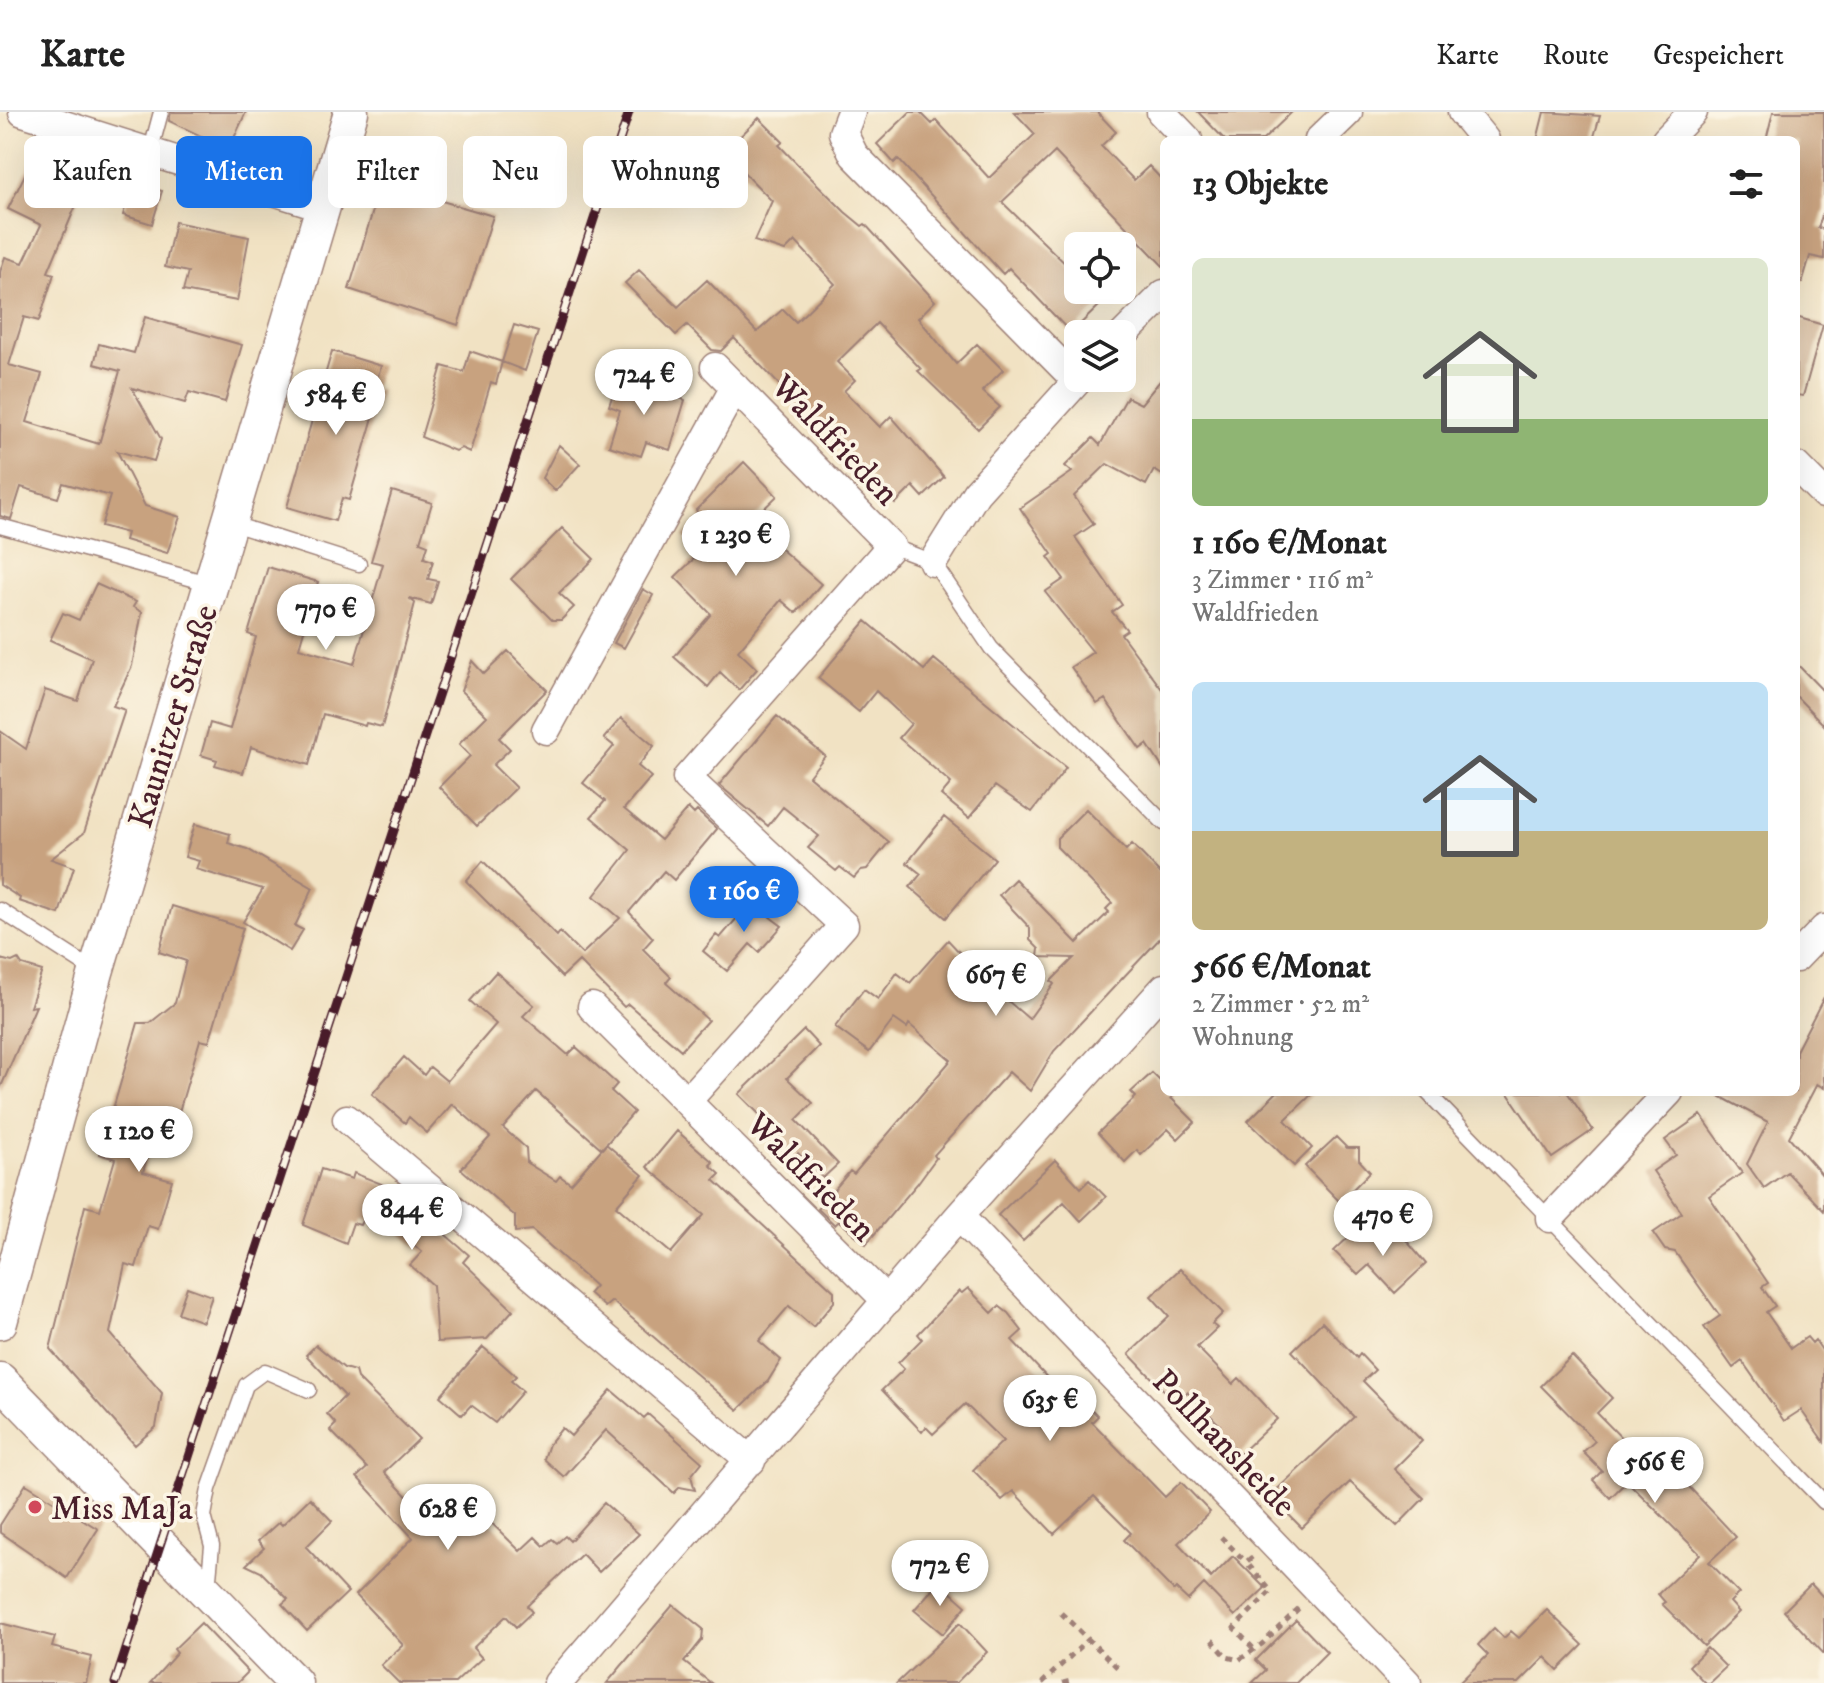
<!DOCTYPE html>
<html lang="de">
<head>
<meta charset="utf-8">
<style>
	body { margin:0; font-family:"IM FELL DW Pica",serif; background:#f6f6f6; color:#222; height:100vh; display:flex; flex-direction:column; font-size:30px; white-space:nowrap }
	* { box-sizing:border-box; margin:0 }
	p { font-size:26px; color:#767676 }
	.icon { flex:none; width:44px; height:44px; fill:none; stroke:currentColor; stroke-width:2; stroke-linecap:round; stroke-linejoin:round }
	.map { position:relative; flex:1; overflow:hidden }
	.drawer { position:absolute; left:1160px; top:24px; width:640px; height:960px; display:flex; flex-direction:column; background:#fff; border-radius:12px; box-shadow:0 8px 32px #0002 }
	.drawer>* { flex:none }
	.banner { position:absolute; left:24px; top:24px; width:760px; height:72px; display:flex; gap:16px }
	.buttons { position:absolute; left:1064px; top:120px; display:grid; gap:16px }
	.buttons a { display:grid; place-items:center; width:72px; height:72px; border-radius:12px; background:#fff; box-shadow:0 8px 32px #0002; font-size:40px }
	.price { position:absolute; translate:-50% -68px; padding:0 18px; border-radius:28px; background:#fff; color:#222; font-size:26px; line-height:52px; filter:drop-shadow(0 2px 4px #0008) }
	.price::after { content:''; position:absolute; left:50%; top:48px; width:24px; height:18px; margin-left:-12px; background:inherit; clip-path:polygon(0 0,100% 0,50% 100%) }
	.price.selected { background:#1a73e8; color:#fff }
	ul { padding:0; list-style:none }
	li { display:grid; align-content:center; gap:16px; height:424px; padding:0 32px }
	li span { display:grid; place-items:center; height:248px; border-radius:12px; color:#555 }
	li>.icon { margin-inline-start:auto }
	span .icon { width:144px; height:144px; fill:#fffc; stroke-width:1 }
	li b { font-size:34px }
	h2 { display:flex; justify-content:space-between; align-items:center; height:96px; padding:0 32px; font-size:34px }
	.chip { padding:0 28px; border-radius:12px; background:#fff; box-shadow:0 8px 32px #0002; font-size:28px; line-height:72px }
	.chip.selected { background:#1a73e8; color:#fff }
	header { display:flex; align-items:center; gap:48px; box-sizing:border-box; height:112px; padding:0 40px; background:#fff; border-bottom:2px solid #e0e0e0 }
	header strong { font-size:38px }
	nav { display:flex; gap:44px; margin-inline-start:auto; font-size:28px }
	.map>svg:first-child { display:block }
	.building { fill:#c8a27f }
	.lines { fill:none; stroke-linecap:round; stroke-linejoin:round }
	.service-casing { stroke:#9e8077; stroke-width:17 }
	.minor-casing { stroke:#9e8077; stroke-width:31 }
	.tertiary-casing { stroke:#9e8077; stroke-width:37 }
	.path { stroke:#9e8077; stroke-width:5; stroke-dasharray:6 6; stroke-linecap:butt }
	.service { stroke:#fff; stroke-width:14 }
	.minor { stroke:#fff; stroke-width:28 }
	.tertiary { stroke:#fff; stroke-width:34 }
	.rail-casing { stroke:#4a1f2b; stroke-width:9 }
	.rail { stroke:#fcf5e5; stroke-width:6; stroke-dasharray:18; stroke-linecap:butt }
	.poi-dot { fill:#d1495b; stroke:#fcf5e5; stroke-width:3 }
	.labels { text-anchor:middle; stroke-width:7; stroke-linejoin:round; paint-order:stroke }
	.street-label { font-size:34px; fill:#4a1f2b; stroke:#fcf5e5 }
	.poi-label { font-size:34px; fill:#4a1f2b; stroke:#fcf5e5; text-anchor:start }
</style>
</head>
<body>
<header>
<strong>Karte</strong>
<nav><a>Karte</a><a>Route</a><a>Gespeichert</a></nav>
</header>
<div class="map">
<svg width="1824" height="1571" viewBox="0 0 1824 1571">
	<rect width="100%" height="100%" fill="#fcf5e5"/>
	<filter id="ink" filterUnits="userSpaceOnUse"><feTurbulence type="fractalNoise" baseFrequency=".0125" numOctaves="2"/><feDisplacementMap in="SourceGraphic" scale="16" xChannelSelector="R" yChannelSelector="G"/><feConvolveMatrix kernelMatrix="1 2 1 2 8 2 1 2 1" color-interpolation-filters="sRGB"/></filter>
	<filter id="wash" filterUnits="userSpaceOnUse"><feTurbulence type="fractalNoise" baseFrequency=".006" numOctaves="4" result="noise"/><feDisplacementMap in="SourceGraphic" scale="32" xChannelSelector="R" yChannelSelector="G"/><feGaussianBlur stdDeviation="1.8" result="paint"/><feColorMatrix in="noise" values="0 0 0 0 0 0 0 0 0 0 0 0 0 0 0 0 0 1.4 0 .05"/><feComposite in="paint" operator="in"/></filter>
	<g filter="url(#wash)">
		<rect width="100%" height="100%" fill="#f1e2c3"/>
		<g id="blocks">
			<path class="building" d="M171,0H246L229,37L169,9Z
				M910,0H920L932,12L936,8L989,66L1035,22L1014,0H1097L1116,20L1101,34L1134,68L1149,54L1164,70V155L1055,40L1002,90L1078,164V178H1091L1103,190L1071,221L1009,156L1003,162L898,47L894,51L877,32Z
				M1198,0H1292L1263,28H1225Z
				M1544,0L1600,4L1593,28H1537Z
				M1773,0H1824V97L1818,116L1824,117V147L1810,144L1802,171L1796,170V28H1766Z
				M759,6L783,30L779,33L801,56L845,100L862,114L865,112L935,189L918,206L956,252L977,232L1003,258L982,279L1000,295L978,317L918,259L921,257L877,211L837,250L855,268L844,279L880,315L891,304L944,365L923,385L913,374L895,392L734,226L721,239L712,238L687,213L676,223L625,171L639,158L678,195L707,168L757,220L783,197L796,210L835,172L795,129L785,139L754,129L772,89L724,40Z
				M33,46L85,72L48,160L54,162L39,209L24,205L9,253L42,262L27,310L99,332L120,259L94,252L99,232L134,241L145,205L242,233L225,290L189,280L185,291L132,276L161,327L154,349L117,339L145,394L180,405L167,441L125,428L127,421L101,414L110,384L63,371L58,386L21,375L11,407L0,404V160L5,145L23,151L41,113L8,97Z
				M383,66L437,81L435,87L493,104L458,213L349,177Z
				M132,71L162,79L152,112L123,103Z
				M175,110L249,125L237,189L183,179L188,160L165,155Z
				M1796,205L1823,213L1803,284L1796,283Z
				M514,213L538,220L525,259L502,250Z
				M332,239L381,254L374,277L381,278L349,388L342,386L335,409L287,395Z
				M470,239L502,250L496,272L491,270L470,340L461,336L455,339L421,325L442,254L464,260Z
				M619,264L685,288L670,338L646,330L641,344L609,334L620,298L609,294Z
				M1164,264V364L1154,358L1146,373L1107,352L1074,384L1094,412L1075,425L1122,493L1112,500L1127,518L1121,522L1164,580V658L1147,632L1140,637L1105,587L1097,592L1071,555L1093,540L1045,480L1064,467L1048,445L1052,442L1020,396L1072,360L1065,354L1093,326L1100,333L1127,285L1141,292Z
				M559,333L580,352L555,379L542,366Z
				M744,350L777,384L750,410L821,472L796,501L781,488L738,539L757,557L739,578L720,560L708,575L674,545L711,502L675,465L700,441L683,424L701,407L696,398Z
				M392,379L432,391L420,430L428,433L424,446L433,449L428,467L438,469L431,492L409,486L415,491L382,615L366,611L365,614L323,602L309,653L251,635L243,661L215,653L217,648L201,643L210,611L230,617L256,525L248,522L268,455L318,470L299,536L354,552L383,452L371,449Z
				M562,416L594,447L559,481L574,495L561,508H552L511,467Z
				M96,472L136,490L133,495L142,500L132,554L113,594L125,598L84,721L51,747L74,755L59,802L19,789L20,786L0,773V619L26,637L45,578L78,589L92,547L50,528L63,501L79,508Z
				M643,477L653,483L624,536L614,531Z
				M866,509L924,558L934,547L1066,656L1032,700L995,674L969,706L941,683L951,671L899,626L911,612L876,579L859,600L818,566Z
				M508,539L547,578L499,626L510,637L493,653L516,676L477,714L439,675L470,644L459,632L487,604L461,579L472,549L484,562Z
				M1796,551L1824,580V613L1796,584Z
				M777,604L825,644L809,664L889,730L867,757L861,758L854,766L840,755L836,759L808,736L819,724L783,695L768,714L719,673Z
				M621,606L654,634L638,654L651,665L624,697L661,728L688,696L694,702L697,699L717,717L674,768L664,759L629,800L653,826L643,837L671,865L666,871L708,908L681,938L628,892L624,895L579,849L562,865L466,769L483,749L557,824L560,820L582,842L620,806L594,784L630,738L591,705L605,689L583,671L614,634L604,626Z
				M1086,697L1126,738L1132,732L1164,765V822L1054,939L1030,979L1009,960L934,1043L936,1046L917,1072L866,1132L839,1109L835,1113L818,1097L850,1059L854,1062L951,948L909,912L907,916L894,907L869,940L835,915L864,877L878,887L897,861L910,871L948,828L976,858L974,860L1029,907L1054,872L1051,869L1074,846L1038,845L1039,837L1030,828V816L999,783L1015,767L1077,831L1109,800L1106,797L1112,791L1057,735V726Z
				M944,705L995,747L946,806L910,775L921,762L907,751Z
				M195,712L230,722L228,731L247,737L313,776L295,814L303,818L290,839L243,810L263,777L196,757L199,749L185,745Z
				M756,784L775,800L770,805L782,814L759,840L750,832L727,859L703,839L716,823L720,826Z
				M172,794L243,816L209,930L200,928L176,1010L158,1005L143,1060L172,1068L158,1117L148,1114L136,1155L125,1152L110,1221L162,1281L156,1315L135,1333L50,1237L85,1094L100,1098L115,1047L100,1042L138,911H150L175,891L186,849L159,840Z
				M0,847L12,850L18,847L22,853L42,859L30,895L36,894L0,977Z
				M496,860L534,893L523,904L568,943L576,935L617,972L611,979L634,1000L602,1037L536,979L503,1016L526,1036L527,1051L556,1069L560,1064L571,1072L606,1032L643,1063L616,1094L671,1141L704,1103L647,1055L677,1019L713,1050L710,1053L720,1062L714,1068L834,1179V1190L813,1215L789,1194L759,1229L781,1248L768,1269L738,1298L612,1189L605,1195L589,1181L595,1174L532,1118L515,1120V1104L461,1057L490,1025L452,992L427,1021L409,1005L405,1011L372,982L404,945L424,963L430,955L447,969L496,912L470,889Z
				M1824,885V976L1817,972L1789,1025L1824,1065V1099L1787,1060L1764,1076L1747,1052L1768,1010L1712,980H1796V939Z
				M804,918L819,934L787,966L813,991L796,1008L838,1052L823,1066L798,1041L791,1049L773,1030L780,1023L739,982Z
				M1152,961L1164,973V980H1171L1174,983L1171,986L1195,1010L1178,1027L1168,1017L1141,1043L1137,1038L1125,1050L1098,1021L1136,985L1131,980Z
				M1277,980H1314L1285,1008L1312,1036L1294,1054L1248,1009Z
				M1507,980H1567L1593,1018L1552,1046Z
				M1701,1003L1742,1061L1709,1084L1768,1171L1762,1175L1775,1194L1766,1200L1791,1236L1807,1225L1812,1231L1815,1228L1824,1241V1330L1801,1298L1784,1309L1742,1249L1733,1256L1704,1215L1720,1204L1675,1140L1665,1138L1653,1121L1682,1101L1653,1059L1676,1043L1665,1028Z
				M1336,1025L1347,1036H1359V1048L1370,1060L1340,1090L1305,1054Z
				M1055,1048L1081,1076L1089,1068L1106,1085L1081,1109L1064,1090L1023,1129L998,1103Z
				M321,1057L352,1067L354,1061L402,1080L401,1084L469,1143L463,1150L513,1198L487,1227L437,1230L433,1173L410,1153L422,1140L397,1118L363,1107L360,1113L353,1111L346,1131L303,1113Z
				M1395,1115L1426,1152L1395,1181L1369,1153L1358,1163L1334,1139L1355,1119L1364,1128L1383,1126Z
				M1180,1157L1223,1201L1212,1212L1217,1216L1197,1235L1233,1272L1239,1266L1277,1307L1240,1342L1216,1317L1220,1313L1187,1280L1176,1291L1129,1242L1169,1204L1151,1184Z
				M187,1175L212,1184L203,1210L178,1201Z
				M968,1176L992,1201L999,1194L1008,1201L1022,1219L1012,1228L1054,1273L1060,1277L1066,1271L1098,1304L1092,1310L1165,1385L1181,1370L1210,1400L1178,1431L1211,1466L1233,1444L1265,1476L1235,1504L1204,1472L1188,1488L1176,1477L1174,1479L1124,1428L1131,1421L1094,1384L1054,1422L1013,1379L1002,1388L973,1358L1003,1329L965,1292L933,1322L926,1315L922,1320L882,1278L904,1257L898,1251L922,1227L918,1222L959,1179L962,1181Z
				M1322,1210L1357,1246L1360,1242L1375,1258L1363,1269L1422,1329L1394,1357L1424,1386L1397,1414L1350,1370L1302,1416L1270,1384L1354,1305L1292,1239Z
				M316,1233L344,1256L355,1259L357,1266L419,1327L384,1360L432,1411L462,1382L520,1439L535,1425L544,1434L552,1427L557,1431L565,1424L570,1429L604,1391L639,1422L599,1460L582,1442L527,1494L532,1500L516,1515L506,1504L473,1536L482,1546L455,1571H399L381,1553L403,1533L356,1483L413,1426L357,1365L367,1356L330,1318L336,1312L327,1302L345,1284L306,1243Z
				M483,1235L516,1264L511,1269L523,1279L495,1311L471,1293L462,1303L440,1284Z
				M1572,1244L1612,1286L1597,1301L1646,1351L1654,1344L1674,1365L1677,1362L1736,1425L1709,1450L1739,1481L1730,1490L1739,1500L1704,1534L1662,1492L1665,1490L1658,1482L1700,1442L1627,1369L1610,1386L1593,1368L1602,1359L1583,1340L1595,1329L1541,1274Z
				M611,1278L644,1306L648,1302L702,1350L691,1364L695,1378L680,1375L674,1381L606,1318L564,1365L544,1347L549,1332L562,1316L571,1324Z
				M26,1372L98,1417L67,1466L0,1420V1413Z
				M310,1386L332,1409L306,1435L348,1480L307,1519L282,1492L288,1487L261,1460L246,1453L264,1436L258,1429L279,1410L282,1413Z
				M939,1470L966,1494L943,1522L914,1498Z
				M1811,1472L1824,1486V1542L1784,1499Z
				M673,1493L703,1517L702,1528L684,1550L711,1571H607Z
				M1547,1498L1583,1533L1558,1558L1545,1545L1519,1571H1459L1488,1543L1478,1533L1494,1516L1504,1526L1511,1519L1519,1526Z
				M1296,1508L1327,1540L1296,1571H1252L1266,1558L1256,1548Z
				M0,1511L55,1525L52,1535L92,1545L86,1571H0Z
				M201,1511L248,1560L237,1571H150L177,1541L174,1537Z
				M960,1511L987,1540L956,1571H897Z
				M1707,1536L1726,1555L1709,1571H1705L1689,1554Z"/>
		</g>
	</g>
	<g filter="url(#ink)">
		<use href="#blocks" fill-opacity="0" stroke="#9e8077" stroke-width="2"/>
		<g class="lines">
			<defs>
				<path id="service" d="M150,41L161,0
					M230,411L359,452
					M0,414L211,472
					M891,434L933,450L991,536L1164,711
					M0,798L96,860
					M1427,980L1824,1390
					M208,1476L212,1434L204,1404L209,1377L246,1273L265,1259L309,1278"/>
				<path id="minor" d="M23,0L324,95
					M851,0L843,21L854,43L1077,269
					M1161,0L1188,28
					M1462,0L1485,28
					M1319,28L1348,0
					M1666,28L1693,0
					M1122,224L1164,182
					M1796,354L1824,382
					M933,450L976,381L1080,266
					M546,618L735,275
					M1796,846L1824,817
					M592,895L887,1189
					M687,989L844,813L687,666L891,434L715,255
					M347,1007L751,1349
					M959,1104L1164,876
					M1550,1106L1669,980
					M558,1571L959,1104L1407,1571"/>
				<path id="tertiary" d="M0,1210L96,860L351,0
					M0,1268L295,1571"/>
			</defs>
			<use href="#service" class="service-casing"/>
			<use href="#minor" class="minor-casing"/>
			<use href="#tertiary" class="tertiary-casing"/>
			<path class="path" d="M1221,1425L1246,1450
				M1252,1445L1246,1450L1271,1479L1234,1516L1253,1536
				M1061,1501L1119,1557
				M1212,1528L1227,1545L1239,1548L1262,1532L1299,1496
				M1042,1571L1089,1527
				M1063,1571L1070,1569"/>
			<use href="#service" class="service"/>
			<use href="#minor" class="minor"/>
			<use href="#tertiary" class="tertiary"/>
			<defs>
				<path id="rail" d="M115,1571L629,0"/>
			</defs>
			<use href="#rail" class="rail-casing"/>
			<use href="#rail" class="rail"/>
		</g>
	</g>
	<circle class="poi-dot" cx="35" cy="1395" r="8"/>
	<g class="labels">
		<g class="street-label">
			<text transform="translate(836 327) rotate(46)" y="12">Waldfrieden</text>
			<text transform="translate(172 604) rotate(-73)" y="12">Kaunitzer Straße</text>
			<text transform="translate(812 1064) rotate(45)" y="12">Waldfrieden</text>
			<text transform="translate(1225 1330) rotate(46)" y="12">Pollhansheide</text>
		</g>
		<g class="poi-label">
			<text x="51" y="1407">Miss MaJa</text>
		</g>
	</g>
</svg>
<div class="buttons">
<a><svg class="icon" aria-label="locate" viewBox="0 0 24 24"><circle cx="12" cy="12" r="6"/><path d="M12 2v4M12 18v4M2 12h4M18 12h4"/></svg></a>
<a><svg class="icon" aria-label="layers" viewBox="0 0 24 24"><path d="M12 4l9 5-9 5-9-5zM3 14l9 5 9-5"/></svg></a>
</div>
<b class="price" style="left:644px;top:305px">724 €</b>
<b class="price" style="left:336px;top:325px">584 €</b>
<b class="price" style="left:736px;top:466px">1 230 €</b>
<b class="price" style="left:326px;top:540px">770 €</b>
<b class="price selected" style="left:744px;top:822px">1 160 €</b>
<b class="price" style="left:996px;top:906px">667 €</b>
<b class="price" style="left:139px;top:1062px">1 120 €</b>
<b class="price" style="left:412px;top:1140px">844 €</b>
<b class="price" style="left:1383px;top:1146px">470 €</b>
<b class="price" style="left:1050px;top:1331px">635 €</b>
<b class="price" style="left:1655px;top:1393px">566 €</b>
<b class="price" style="left:448px;top:1440px">628 €</b>
<b class="price" style="left:940px;top:1496px">772 €</b>
<div class="banner">
<a class="chip">Kaufen</a>
<a class="chip selected">Mieten</a>
<a class="chip">Filter</a>
<a class="chip">Neu</a>
<a class="chip">Wohnung</a>
</div>
<section class="drawer">
<h2>13 Objekte<svg class="icon" aria-label="filters" viewBox="0 0 24 24"><path d="M4 7h16M4 17h16"/><circle cx="9" cy="7" r="2"/><circle cx="15" cy="17" r="2"/></svg></h2>
<ul>
<li><span style="background:linear-gradient(#dfe7d0 65%,#8fb573 0)"><svg class="icon" aria-label="home" viewBox="0 0 24 24"><path d="M3 11l9-7 9 7M6 9v11h12V9"/></svg></span><div><b>1 160 €/Monat</b><p>3 Zimmer · 116 m²</p><p>Waldfrieden</p></div></li>
<li><span style="background:linear-gradient(#bfe0f5 60%,#c2b280 0)"><svg class="icon" aria-label="home" viewBox="0 0 24 24"><path d="M3 11l9-7 9 7M6 9v11h12V9"/></svg></span><div><b>566 €/Monat</b><p>2 Zimmer · 52 m²</p><p>Wohnung</p></div></li>
</ul>
</section>
</div>
</body>
</html>
